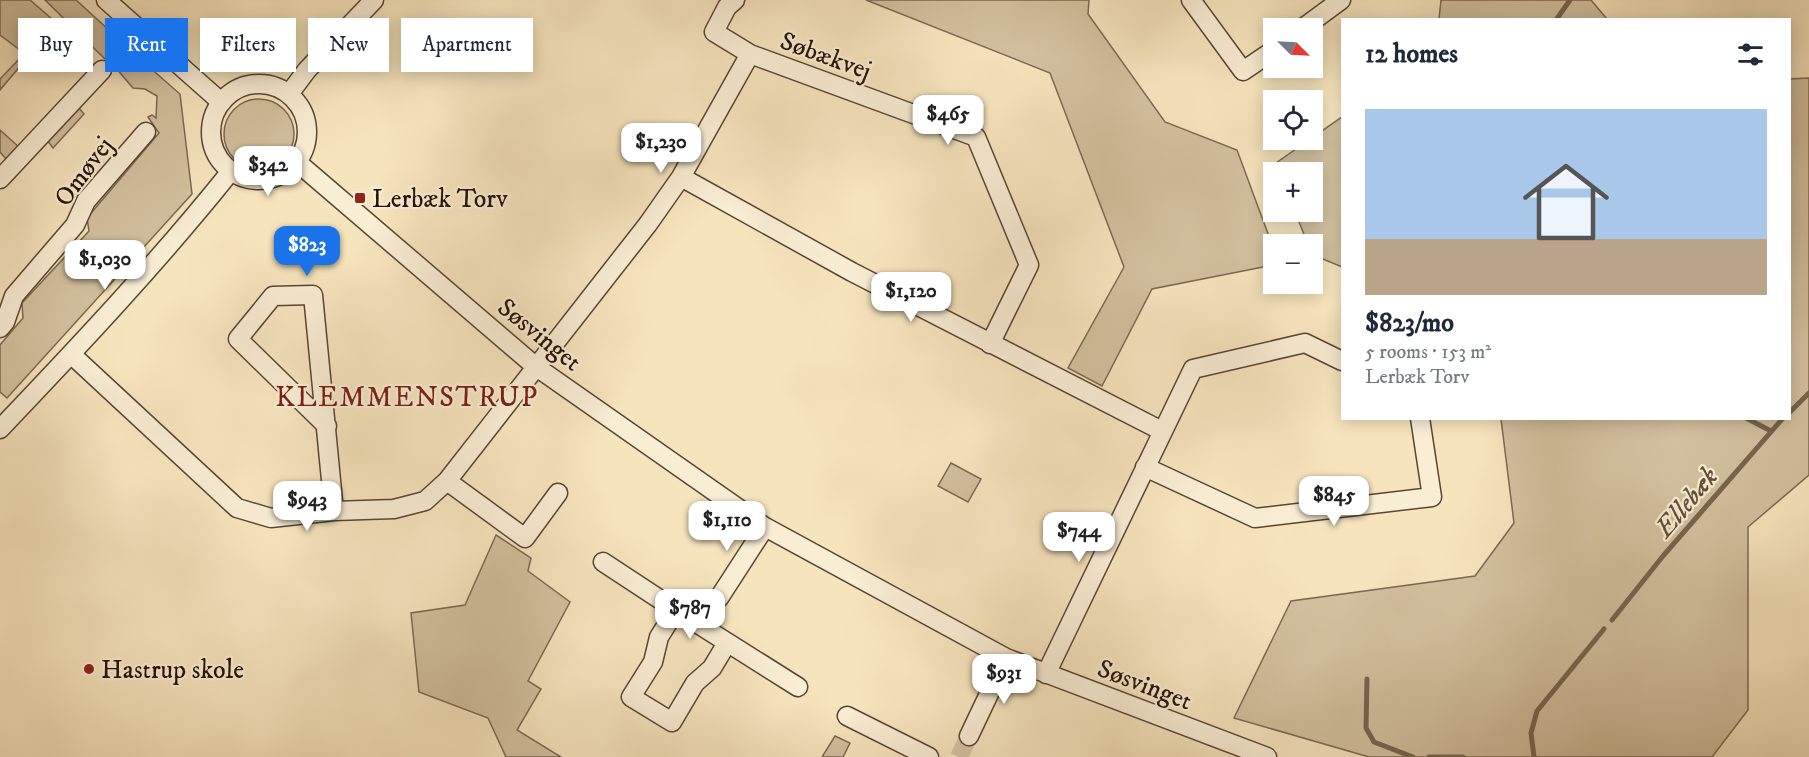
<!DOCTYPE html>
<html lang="en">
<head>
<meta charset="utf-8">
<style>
	body { margin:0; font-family:"IM FELL DW Pica",serif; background:#f2f2f3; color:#1f2937; height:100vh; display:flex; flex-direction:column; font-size:22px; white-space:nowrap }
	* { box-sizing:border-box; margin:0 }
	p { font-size:20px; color:#747a83 }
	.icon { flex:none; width:33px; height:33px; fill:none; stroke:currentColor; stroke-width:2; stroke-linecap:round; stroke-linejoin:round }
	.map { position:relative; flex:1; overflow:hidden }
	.side { position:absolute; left:1341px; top:18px; width:450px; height:402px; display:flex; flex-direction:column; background:#fff; border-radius:0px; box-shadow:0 3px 15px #0003 }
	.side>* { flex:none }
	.top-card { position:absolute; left:18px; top:18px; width:570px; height:54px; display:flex; gap:12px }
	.needle { width:39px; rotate:114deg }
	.fabs { position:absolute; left:1263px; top:18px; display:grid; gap:12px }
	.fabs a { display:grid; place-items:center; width:60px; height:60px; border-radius:0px; background:#fff; box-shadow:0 3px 15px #0003; font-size:30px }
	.price { position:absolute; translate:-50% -51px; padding:0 14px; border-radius:12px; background:#fff; color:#222; font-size:20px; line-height:39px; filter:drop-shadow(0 2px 3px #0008) }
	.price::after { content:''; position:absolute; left:50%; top:36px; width:18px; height:14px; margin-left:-9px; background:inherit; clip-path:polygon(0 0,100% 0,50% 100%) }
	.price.selected { background:#1a73e8; color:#fff }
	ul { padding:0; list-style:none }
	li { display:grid; align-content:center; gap:12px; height:318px; padding:0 24px }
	li span { display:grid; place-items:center; height:186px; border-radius:0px; color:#555 }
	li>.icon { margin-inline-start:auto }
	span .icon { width:108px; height:108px; fill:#fffc; stroke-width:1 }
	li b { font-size:26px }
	h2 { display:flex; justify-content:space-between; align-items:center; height:72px; padding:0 24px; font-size:26px }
	.tag { padding:0 21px; border-radius:0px; background:#fff; box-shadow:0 3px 15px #0003; font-size:21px; line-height:54px }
	.tag.selected { background:#1a73e8; color:#fff }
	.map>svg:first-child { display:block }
	.green { fill:#d2c09e; stroke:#7b6952; stroke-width:1.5 }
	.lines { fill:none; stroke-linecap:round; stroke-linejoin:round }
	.stream { stroke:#77654f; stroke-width:5 }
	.minor-tunnel { stroke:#d6c4a2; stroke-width:18; stroke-dasharray:18 9; stroke-linecap:butt }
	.minor-casing { stroke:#584634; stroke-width:21 }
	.minor { stroke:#f9edd4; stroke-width:18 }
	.poi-dot { fill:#8f2418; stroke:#f9edd4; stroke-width:2 }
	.labels { text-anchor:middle; stroke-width:4.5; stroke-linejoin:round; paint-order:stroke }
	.street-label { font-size:26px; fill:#241206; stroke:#f9edd4 }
	.poi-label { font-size:26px; fill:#241206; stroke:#f9edd4; text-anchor:start }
	.water-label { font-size:27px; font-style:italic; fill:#63513c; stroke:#f9edd4 }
	.quarter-label { font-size:28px; letter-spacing:1.5px; fill:#7a1f14; stroke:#f9edd4 }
</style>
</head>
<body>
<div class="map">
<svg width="1809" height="757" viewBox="0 0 1809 757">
	<rect width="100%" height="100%" fill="#f6e4bd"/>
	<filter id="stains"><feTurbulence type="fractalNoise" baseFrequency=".00333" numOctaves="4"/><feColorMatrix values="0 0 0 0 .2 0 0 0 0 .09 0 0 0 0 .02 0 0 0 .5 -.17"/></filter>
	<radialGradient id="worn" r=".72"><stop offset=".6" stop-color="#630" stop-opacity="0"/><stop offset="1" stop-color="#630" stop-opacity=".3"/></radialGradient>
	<path class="green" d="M0,0H30L83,46L69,57L47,37L28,56L0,35Z
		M45,0H76L123,43L107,61Z
		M866,0H1089L1088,14L1165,122L1237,150L1273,247V265L1152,289L1102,386L1068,368L1124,267L1050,73Z
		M1441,0H1591L1607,19H1439Z
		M132,52L180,94L192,194L7,398L0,392V345L23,318L22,303L89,231L87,218L159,133L148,117L152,115L156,118L157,96L145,89L133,88L115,67Z
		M23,55L27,58L0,90V79Z
		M1809,78V475L1748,527V710L1712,757H1369L1234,718L1291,601L1475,576L1514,523L1501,419L1790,418V79Z
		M224 134a35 35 0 1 1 70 0a35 35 0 1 1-70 0Z
		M78,107L84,114L53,148L47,140Z
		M1342,117V267L1313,255L1312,244H1308L1295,212H1312V172H1280L1276,163Z
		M0,130L20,148L8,161L0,152Z
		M951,463L981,479L968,502L938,486Z
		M496,535L531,558L528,571L570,602L528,681L541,689L517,730L561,757H506L488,718L419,692L411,613L465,605Z
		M835,736L850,743L843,757H822Z"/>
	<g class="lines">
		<path class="stream" d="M1556,20L1570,0
			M1790,412L1809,393
			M1746,418L1771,431
			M1612,620L1663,556L1783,418
			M1367,679L1366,728L1374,742L1413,757
			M1429,757H1463
			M1534,757L1531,733L1537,711L1604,629"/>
		<path class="minor-tunnel" d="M702,627L719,598
			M959,757L969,736"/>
		<defs>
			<path id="minor" d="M106,0L221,102
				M1191,0L1243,71L1274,50
				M1303,28L1341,0
				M750,54L976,137L1029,265L990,344
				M211 132a48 48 0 1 1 96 0a48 48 0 1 1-96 0Z
				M289,94L307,70L374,0
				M297,162L535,366L765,527L1006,658L1267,757
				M681,177L852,272L1162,431
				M0,179L102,70
				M0,328L5,322L14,296L75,225L86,201L146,132
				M72,355L237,508L271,518L334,511L394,509L425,501L447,481L648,224L681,177L750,54L714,32L727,7L735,0
				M327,426L238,339L273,296L313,295L334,511
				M0,429C80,345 159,261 231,171
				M1145,467L1255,518L1432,497L1420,418
				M447,481L525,538L558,493
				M603,562L676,610L798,687
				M719,598L765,527
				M676,610L659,637L653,662L631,697L672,722L695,683L712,668L727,643
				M1046,674L1193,369L1305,343L1342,361
				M847,716L929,757
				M969,736L1006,658"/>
		</defs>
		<use href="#minor" class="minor-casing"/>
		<use href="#minor" class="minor"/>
	</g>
	<g class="poi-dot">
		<rect x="354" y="192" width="12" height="12" rx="3"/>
		<circle cx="89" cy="669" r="6"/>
	</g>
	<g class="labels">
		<g class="street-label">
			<text transform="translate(826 55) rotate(20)" y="9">Søbækvej</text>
			<text transform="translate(83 171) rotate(-53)" y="9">Omøvej</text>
			<text transform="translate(540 334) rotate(39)" y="9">Søsvinget</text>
			<text transform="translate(1145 684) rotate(21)" y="9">Søsvinget</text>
		</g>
		<g class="poi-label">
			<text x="372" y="207">Lerbæk Torv</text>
			<text x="101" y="678">Hastrup skole</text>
		</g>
		<g class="water-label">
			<text transform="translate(1686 502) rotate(-50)" y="9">Ellebæk</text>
		</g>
		<g class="quarter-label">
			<text x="407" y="406">KLEMMENSTRUP</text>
		</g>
	</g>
	<rect width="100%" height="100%" filter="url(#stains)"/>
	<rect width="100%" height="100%" fill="url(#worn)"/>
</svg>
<div class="fabs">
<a><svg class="needle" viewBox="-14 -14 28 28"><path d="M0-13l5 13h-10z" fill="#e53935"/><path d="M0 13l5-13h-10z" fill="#747a83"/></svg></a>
<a><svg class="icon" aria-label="locate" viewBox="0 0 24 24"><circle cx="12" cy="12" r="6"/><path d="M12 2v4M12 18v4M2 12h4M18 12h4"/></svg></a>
<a>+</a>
<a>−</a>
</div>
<b class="price" style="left:948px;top:146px">$465</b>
<b class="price" style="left:661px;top:174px">$1,230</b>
<b class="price" style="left:268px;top:197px">$342</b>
<b class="price selected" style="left:307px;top:277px">$823</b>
<b class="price" style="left:105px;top:291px">$1,030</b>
<b class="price" style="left:911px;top:323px">$1,120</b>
<b class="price" style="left:1334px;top:527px">$845</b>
<b class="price" style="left:307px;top:532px">$943</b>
<b class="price" style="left:727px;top:552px">$1,110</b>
<b class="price" style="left:1079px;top:563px">$744</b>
<b class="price" style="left:690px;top:640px">$787</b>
<b class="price" style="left:1004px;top:705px">$931</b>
<div class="top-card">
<a class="tag">Buy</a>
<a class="tag selected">Rent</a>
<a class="tag">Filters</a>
<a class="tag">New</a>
<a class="tag">Apartment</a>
</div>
<section class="side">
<h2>12 homes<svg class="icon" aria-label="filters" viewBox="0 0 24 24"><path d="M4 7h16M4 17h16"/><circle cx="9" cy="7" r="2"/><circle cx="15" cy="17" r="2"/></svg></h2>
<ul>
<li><span style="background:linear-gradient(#a9c7e8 70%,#b9a48a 0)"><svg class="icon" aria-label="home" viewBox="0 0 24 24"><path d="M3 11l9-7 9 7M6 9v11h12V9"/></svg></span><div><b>$823/mo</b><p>5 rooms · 153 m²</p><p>Lerbæk Torv</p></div></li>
</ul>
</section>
</div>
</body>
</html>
